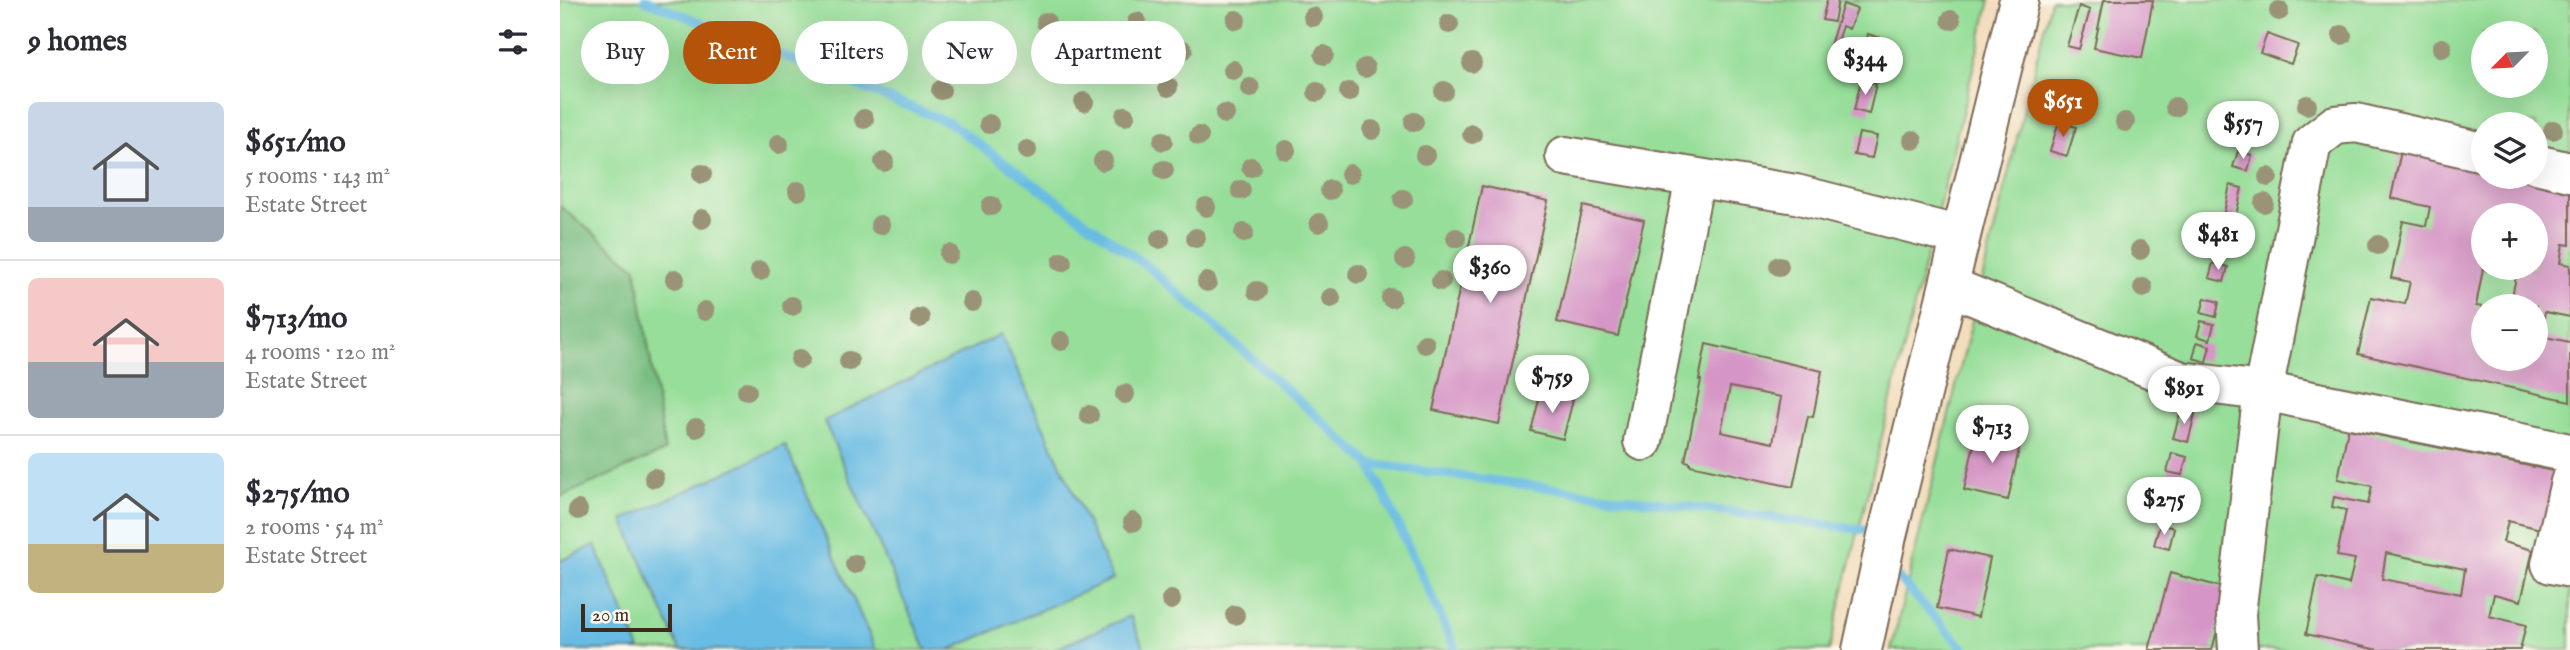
<!DOCTYPE html>
<html lang="en">
<head>
<meta charset="utf-8">
<style>
	body { margin:0; font-family:"IM FELL English",serif; background:#f2f2f3; color:#2b2b33; height:100vh; display:flex; flex-direction:column; font-size:26px; white-space:nowrap }
	* { box-sizing:border-box; margin:0 }
	p { font-size:23px; color:#7c7c81 }
	.icon { flex:none; width:38px; height:38px; fill:none; stroke:currentColor; stroke-width:2; stroke-linecap:round; stroke-linejoin:round }
	.map { position:relative; flex:1; overflow:hidden }
	.sheet { display:flex; flex-direction:column; background:#fff; width:560px }
	.sheet>* { flex:none }
	.hud { position:absolute; left:21px; top:21px; width:665px; height:63px; display:flex; gap:14px }
	.needle { width:46px; rotate:246deg }
	.buttons { position:absolute; left:1911px; top:21px; display:grid; gap:14px }
	.buttons a { display:grid; place-items:center; width:77px; height:77px; border-radius:50%; background:#fff; box-shadow:0 7px 28px #0002; font-size:35px }
	.scale { position:absolute; left:21px; bottom:18px; width:91px; box-sizing:border-box; padding-left:7px; border:4px solid #3b2a1e; border-top:0; font-size:19px; line-height:24px; white-space:nowrap; color:#3b2a1e; -webkit-text-stroke:5px #fbf7ec; paint-order:stroke }
	.price { position:absolute; translate:-50% -60px; padding:0 16px; border-radius:24px; background:#fff; color:#222; font-size:23px; line-height:46px; filter:drop-shadow(0 2px 4px #0008) }
	.price::after { content:''; position:absolute; left:50%; top:42px; width:21px; height:16px; margin-left:-10px; background:inherit; clip-path:polygon(0 0,100% 0,50% 100%) }
	.price.on { background:#b45309; color:#fff }
	ul { padding:0; list-style:none }
	li { display:flex; align-items:center; gap:21px; height:175px; padding:0 28px }
	li+li { border-top:2px solid #e1e1e2 }
	li span { display:grid; place-items:center; flex:none; width:196px; height:140px; border-radius:10px; color:#555 }
	li>.icon { margin-inline-start:auto }
	span .icon { width:84px; height:84px; fill:#fffc; stroke-width:1 }
	li b { font-size:30px }
	h2 { display:flex; justify-content:space-between; align-items:center; height:84px; padding:0 28px; font-size:30px }
	.chip { padding:0 24px; border-radius:32px; background:#fff; box-shadow:0 7px 28px #0002; font-size:24px; line-height:63px }
	.chip.on { background:#b45309; color:#fff }
	main { display:flex; flex:1; min-height:0 }
	.map>svg:first-child { display:block }
	.green { fill:#96de99; stroke:#68845c; stroke-width:2; fill-rule:evenodd }
	.forest { fill:#78bd81; stroke:#5a7450; stroke-width:2 }
	.water { fill:#67bbe3; stroke:#517280; stroke-width:2 }
	.lines { fill:none; stroke-linecap:round; stroke-linejoin:round }
	.stream { stroke:#67bbe3; stroke-width:9 }
	.building { fill:#d595c6; fill-rule:evenodd }
	.minor-casing { stroke:#7b6956; stroke-width:42 }
	.minor { stroke:#fff; stroke-width:38 }
	.tree { fill:#9a9377 }
</style>
</head>
<body>
<main>
<section class="sheet">
<h2>9 homes<svg class="icon" aria-label="filters" viewBox="0 0 24 24"><path d="M4 7h16M4 17h16"/><circle cx="9" cy="7" r="2"/><circle cx="15" cy="17" r="2"/></svg></h2>
<ul>
<li><span style="background:linear-gradient(#c9d6e8 75%,#9aa5b1 0)"><svg class="icon" aria-label="home" viewBox="0 0 24 24"><path d="M3 11l9-7 9 7M6 9v11h12V9"/></svg></span><div><b>$651/mo</b><p>5 rooms · 143 m²</p><p>Estate Street</p></div></li>
<li><span style="background:linear-gradient(#f6c9c9 60%,#9aa5b1 0)"><svg class="icon" aria-label="home" viewBox="0 0 24 24"><path d="M3 11l9-7 9 7M6 9v11h12V9"/></svg></span><div><b>$713/mo</b><p>4 rooms · 120 m²</p><p>Estate Street</p></div></li>
<li><span style="background:linear-gradient(#bfe0f5 65%,#c2b280 0)"><svg class="icon" aria-label="home" viewBox="0 0 24 24"><path d="M3 11l9-7 9 7M6 9v11h12V9"/></svg></span><div><b>$275/mo</b><p>2 rooms · 54 m²</p><p>Estate Street</p></div></li>
</ul>
</section>
<div class="map">
<svg width="2010" height="650" viewBox="0 0 2010 650">
	<rect width="100%" height="100%" fill="#fbf7ec"/>
	<filter id="ink" filterUnits="userSpaceOnUse"><feTurbulence type="fractalNoise" baseFrequency=".0143" numOctaves="2"/><feDisplacementMap in="SourceGraphic" scale="14" xChannelSelector="R" yChannelSelector="G"/><feConvolveMatrix kernelMatrix="1 2 1 2 8 2 1 2 1" color-interpolation-filters="sRGB"/></filter>
	<filter id="wash" filterUnits="userSpaceOnUse"><feTurbulence type="fractalNoise" baseFrequency=".00686" numOctaves="4" result="noise"/><feDisplacementMap in="SourceGraphic" scale="28" xChannelSelector="R" yChannelSelector="G"/><feGaussianBlur stdDeviation="1.57" result="paint"/><feColorMatrix in="noise" values="0 0 0 0 0 0 0 0 0 0 0 0 0 0 0 0 0 1.4 0 .05"/><feComposite in="paint" operator="in"/></filter>
	<g filter="url(#wash)">
		<rect width="100%" height="100%" fill="#f2ddbd"/>
		<path class="green" d="M0,0H1430L1269,650H0Z
			M1491,0H2010V650H1331ZM1923,33H1976V86H1923ZM1923,124H1976V177H1923ZM1923,215H1976V268H1923ZM1923,306H1976V359H1923Z"/>
		<path class="forest" d="M0,206L76,268L105,451L0,497Z"/>
		<path class="water" d="M441,334L553,579L389,650H366L264,421Z
			M225,445L316,650H120L63,520Z
			M35,545L80,650H0V561Z
			M570,616L585,650H493Z"/>
		<g class="lines">
			<path class="stream" d="M85,0L390,123L591,269L810,464L896,650
				M810,464L1311,531
				M1334,573L1405,650"/>
		</g>
		<g id="blocks">
			<path class="building" d="M1267,0H1278L1274,22L1262,20Z
				M1544,0H1593L1582,58L1534,48Z
				M1283,4L1297,9L1289,29L1282,26L1278,38L1286,42L1283,52L1270,45Z
				M1519,6L1530,10L1519,49L1507,46Z
				M1308,34L1320,38L1317,49L1322,51L1314,78L1293,72L1301,44L1305,45Z
				M1707,34L1738,45L1731,64L1700,53Z
				M1301,80L1316,84L1309,114L1294,110Z
				M1499,121L1516,127L1507,156L1490,151Z
				M1299,133L1317,136L1312,158L1294,155Z
				M1842,146L1923,163V177H1976L2010,182V245L2003,244L2000,263L2010,265V317L1985,312L1980,336L2010,342V401L1798,354L1811,297L1845,304L1850,282L1831,278L1843,221L1866,226L1870,207L1831,198ZM1923,215H1976V268H1958L1950,306H1976V359H1923V307L1916,306L1923,269Z
				M1678,151L1692,155L1688,171L1673,167Z
				M1670,185L1682,188L1675,220L1663,217Z
				M922,186L988,201L939,424L873,410Z
				M1023,206L1084,220L1058,336L997,322Z
				M1661,220L1676,224L1672,240L1657,236Z
				M1653,263L1668,267L1664,282L1649,278Z
				M1645,298L1659,302L1656,317L1641,313Z
				M1641,321L1654,324L1650,340L1637,336Z
				M1637,342L1650,346L1646,362L1633,358Z
				M1146,344L1262,371L1253,417L1248,416L1233,487L1130,465V462L1125,461L1141,380H1139ZM1170,387L1221,397L1213,443L1161,432Z
				M981,392L1013,400L1003,439L971,431Z
				M1621,410L1635,414L1628,442L1613,438Z
				M1788,429L2003,473L1989,531L1948,521L1943,542L1973,550L1961,601L1934,594L1929,616L1966,625L1960,650H1818L1746,634L1758,577L1789,584L1795,559L1777,556L1786,510L1772,507L1774,497L1808,504L1812,486L1778,479ZM1826,553L1905,569L1901,594L1822,579Z
				M1417,430L1461,440L1448,500L1404,490Z
				M1612,453L1627,457L1622,475L1607,472Z
				M1600,524L1614,528L1609,549L1594,545Z
				M1389,549L1430,558L1418,617L1377,608Z
				M1610,573L1668,589L1652,650H1589Z"/>
		</g>
	</g>
	<g filter="url(#ink)">
		<use href="#blocks" fill-opacity="0" stroke="#7b6956" stroke-width="2"/>
		<g class="lines">
			<defs>
				<path id="minor" d="M1005,156L1236,194L1401,236
					M1976,164L2010,172
					M1389,286L1621,381L1703,391L2010,453
					M1083,441L1135,178
					M2010,482L1991,564L2010,568
					M1302,650L1327,536L1459,0
					M1678,650L1676,614L1703,391L1752,143L1775,125L1796,123L1923,152"/>
			</defs>
			<use href="#minor" class="minor-casing"/>
			<use href="#minor" class="minor"/>
		</g>
		<g class="tree">
			<circle cx="1719" cy="11" r="10"/>
			<circle cx="753" cy="17" r="10"/>
			<circle cx="676" cy="20" r="10"/>
			<circle cx="1391" cy="20" r="10"/>
			<circle cx="486" cy="22" r="10"/>
			<circle cx="577" cy="22" r="10"/>
			<circle cx="889" cy="24" r="10"/>
			<circle cx="1782" cy="35" r="10"/>
			<circle cx="537" cy="37" r="10"/>
			<circle cx="1882" cy="48" r="10"/>
			<circle cx="623" cy="50" r="10"/>
			<circle cx="429" cy="54" r="10"/>
			<circle cx="764" cy="55" r="10"/>
			<circle cx="912" cy="63" r="10"/>
			<circle cx="491" cy="66" r="10"/>
			<circle cx="579" cy="66" r="10"/>
			<circle cx="805" cy="68" r="10"/>
			<circle cx="673" cy="70" r="10"/>
			<circle cx="608" cy="87" r="10"/>
			<circle cx="690" cy="88" r="10"/>
			<circle cx="381" cy="90" r="10"/>
			<circle cx="884" cy="91" r="10"/>
			<circle cx="1499" cy="91" r="10"/>
			<circle cx="757" cy="92" r="10"/>
			<circle cx="789" cy="92" r="10"/>
			<circle cx="524" cy="102" r="10"/>
			<circle cx="1747" cy="105" r="10"/>
			<circle cx="1615" cy="107" r="10"/>
			<circle cx="665" cy="114" r="10"/>
			<circle cx="565" cy="116" r="10"/>
			<circle cx="304" cy="119" r="10"/>
			<circle cx="854" cy="122" r="10"/>
			<circle cx="1565" cy="122" r="10"/>
			<circle cx="429" cy="124" r="10"/>
			<circle cx="812" cy="130" r="10"/>
			<circle cx="1993" cy="130" r="10"/>
			<circle cx="912" cy="134" r="10"/>
			<circle cx="639" cy="136" r="10"/>
			<circle cx="1353" cy="140" r="10"/>
			<circle cx="603" cy="141" r="10"/>
			<circle cx="219" cy="144" r="10"/>
			<circle cx="467" cy="150" r="10"/>
			<circle cx="726" cy="150" r="10"/>
			<circle cx="865" cy="155" r="10"/>
			<circle cx="543" cy="161" r="10"/>
			<circle cx="324" cy="162" r="10"/>
			<circle cx="691" cy="167" r="10"/>
			<circle cx="604" cy="170" r="10"/>
			<circle cx="142" cy="174" r="10"/>
			<circle cx="790" cy="174" r="10"/>
			<circle cx="1708" cy="177" r="10"/>
			<circle cx="681" cy="190" r="10"/>
			<circle cx="770" cy="190" r="10"/>
			<circle cx="238" cy="191" r="10"/>
			<circle cx="843" cy="199" r="10"/>
			<circle cx="1704" cy="203" r="10"/>
			<circle cx="431" cy="206" r="10"/>
			<circle cx="646" cy="207" r="10"/>
			<circle cx="142" cy="219" r="10"/>
			<circle cx="759" cy="223" r="10"/>
			<circle cx="320" cy="225" r="10"/>
			<circle cx="684" cy="233" r="10"/>
			<circle cx="636" cy="238" r="10"/>
			<circle cx="896" cy="238" r="10"/>
			<circle cx="600" cy="239" r="10"/>
			<circle cx="1818" cy="245" r="10"/>
			<circle cx="1580" cy="250" r="10"/>
			<circle cx="389" cy="254" r="10"/>
			<circle cx="845" cy="259" r="10"/>
			<circle cx="502" cy="262" r="10"/>
			<circle cx="1219" cy="266" r="10"/>
			<circle cx="200" cy="271" r="10"/>
			<circle cx="798" cy="274" r="10"/>
			<circle cx="115" cy="279" r="10"/>
			<circle cx="881" cy="281" r="10"/>
			<circle cx="647" cy="282" r="10"/>
			<circle cx="1583" cy="288" r="10"/>
			<circle cx="697" cy="291" r="10"/>
			<circle cx="771" cy="298" r="10"/>
			<circle cx="831" cy="298" r="10"/>
			<circle cx="412" cy="302" r="10"/>
			<circle cx="232" cy="306" r="10"/>
			<circle cx="145" cy="311" r="10"/>
			<circle cx="360" cy="318" r="10"/>
			<circle cx="501" cy="341" r="10"/>
			<circle cx="865" cy="344" r="10"/>
			<circle cx="240" cy="359" r="10"/>
			<circle cx="289" cy="361" r="10"/>
			<circle cx="187" cy="391" r="10"/>
			<circle cx="565" cy="394" r="10"/>
			<circle cx="529" cy="415" r="10"/>
			<circle cx="136" cy="428" r="10"/>
			<circle cx="94" cy="478" r="10"/>
			<circle cx="18" cy="510" r="10"/>
			<circle cx="573" cy="522" r="10"/>
			<circle cx="295" cy="564" r="10"/>
			<circle cx="611" cy="600" r="10"/>
			<circle cx="675" cy="615" r="10"/>
		</g>
	</g>
</svg>
<div class="buttons">
<a><svg class="needle" viewBox="-14 -14 28 28"><path d="M0-13l5 13h-10z" fill="#e53935"/><path d="M0 13l5-13h-10z" fill="#7c7c81"/></svg></a>
<a><svg class="icon" aria-label="layers" viewBox="0 0 24 24"><path d="M12 4l9 5-9 5-9-5zM3 14l9 5 9-5"/></svg></a>
<a>+</a>
<a>−</a>
</div>
<div class="scale">20 m</div>
<b class="price" style="left:1305px;top:97px">$344</b>
<b class="price on" style="left:1503px;top:139px">$651</b>
<b class="price" style="left:1683px;top:161px">$557</b>
<b class="price" style="left:1658px;top:272px">$481</b>
<b class="price" style="left:930px;top:305px">$360</b>
<b class="price" style="left:992px;top:415px">$759</b>
<b class="price" style="left:1624px;top:426px">$891</b>
<b class="price" style="left:1432px;top:465px">$713</b>
<b class="price" style="left:1604px;top:537px">$275</b>
<div class="hud">
<a class="chip">Buy</a>
<a class="chip on">Rent</a>
<a class="chip">Filters</a>
<a class="chip">New</a>
<a class="chip">Apartment</a>
</div>
</div>
</main>
</body>
</html>
